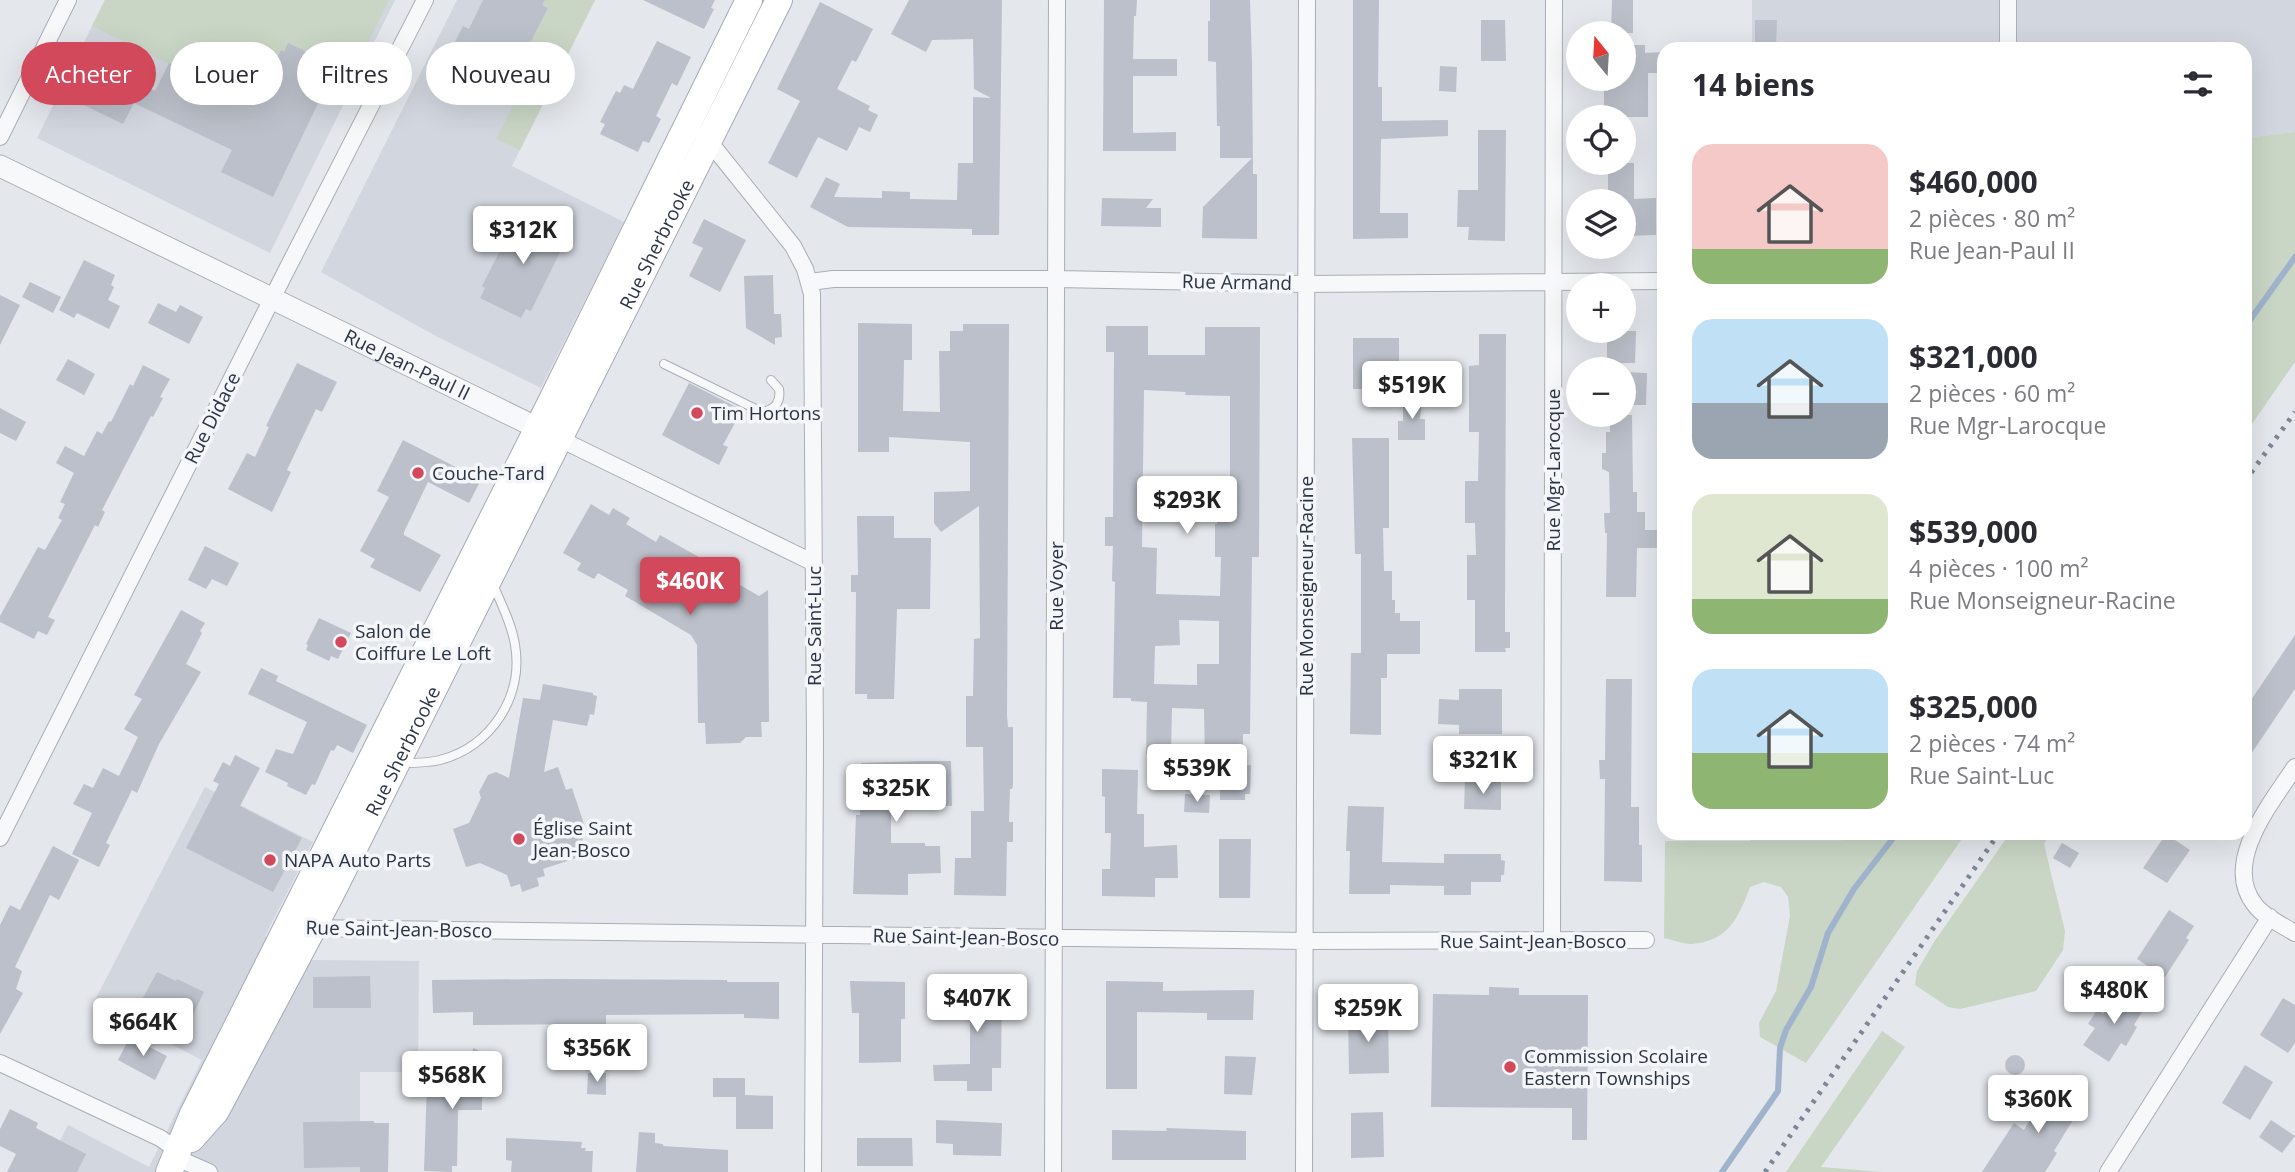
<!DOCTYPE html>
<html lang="fr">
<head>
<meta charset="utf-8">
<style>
	body { margin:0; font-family:"Open Sans",sans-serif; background:#f7f7f7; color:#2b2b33; height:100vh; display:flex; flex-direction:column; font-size:26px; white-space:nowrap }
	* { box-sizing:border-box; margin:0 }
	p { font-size:23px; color:#7c7c81 }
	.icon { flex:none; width:38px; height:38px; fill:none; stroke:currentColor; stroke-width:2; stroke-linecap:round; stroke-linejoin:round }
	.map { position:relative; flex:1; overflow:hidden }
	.panel { position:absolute; left:1657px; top:42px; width:595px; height:798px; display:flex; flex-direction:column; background:#fff; border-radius:21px; box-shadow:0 7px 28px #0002 }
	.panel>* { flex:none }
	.banner { position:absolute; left:21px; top:42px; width:665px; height:63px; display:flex; gap:14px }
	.needle { width:46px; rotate:342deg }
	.buttons { position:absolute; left:1566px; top:21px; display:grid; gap:14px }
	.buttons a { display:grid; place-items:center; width:70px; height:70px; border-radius:50%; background:#fff; box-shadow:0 7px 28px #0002; font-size:35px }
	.price { position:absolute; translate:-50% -60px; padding:0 16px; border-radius:7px; background:#fff; color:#222; font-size:23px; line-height:46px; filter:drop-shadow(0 2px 4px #0008) }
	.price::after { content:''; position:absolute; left:50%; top:42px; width:21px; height:16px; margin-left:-10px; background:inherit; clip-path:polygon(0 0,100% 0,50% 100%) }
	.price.active { background:#d1495b; color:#fff }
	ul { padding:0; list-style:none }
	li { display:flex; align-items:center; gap:21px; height:175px; padding:0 35px }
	li span { display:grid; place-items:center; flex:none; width:196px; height:140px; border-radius:21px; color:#555 }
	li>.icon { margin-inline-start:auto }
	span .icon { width:84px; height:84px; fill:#fffc; stroke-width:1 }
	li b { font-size:30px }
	h2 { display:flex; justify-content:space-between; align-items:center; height:84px; padding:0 35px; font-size:30px }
	.tag { padding:0 24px; border-radius:32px; background:#fff; box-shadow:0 7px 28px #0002; font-size:24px; line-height:63px }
	.tag.active { background:#d1495b; color:#fff }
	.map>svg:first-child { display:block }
	.built { fill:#d2d6de }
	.green { fill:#c9d6c5 }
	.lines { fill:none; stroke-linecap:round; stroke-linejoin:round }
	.stream { stroke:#9fb4cc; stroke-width:6 }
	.building { fill:#bbc0ca; fill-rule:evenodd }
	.service-casing { stroke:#a9aeb7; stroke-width:10 }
	.minor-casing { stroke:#a9aeb7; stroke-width:18 }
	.tertiary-casing { stroke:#a9aeb7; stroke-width:23 }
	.primary-casing { stroke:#a3abb8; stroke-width:28 }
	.service { stroke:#f7f8fa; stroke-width:8 }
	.minor { stroke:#f7f8fa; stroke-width:16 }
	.tertiary { stroke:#f7f8fa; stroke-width:21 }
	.primary { stroke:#fff; stroke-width:26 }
	.rail { stroke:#7d8696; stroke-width:5; stroke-dasharray:3.5 7; stroke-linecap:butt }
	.poi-dot { fill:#d1495b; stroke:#f4f6f9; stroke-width:2.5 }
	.labels { text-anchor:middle; stroke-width:7; stroke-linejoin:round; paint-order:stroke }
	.street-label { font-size:19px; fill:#2b3445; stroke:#f4f6f9 }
	.poi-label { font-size:19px; fill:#2b3445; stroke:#f4f6f9; text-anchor:start }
</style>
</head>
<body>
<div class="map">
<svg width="2295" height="1172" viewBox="0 0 2295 1172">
	<rect width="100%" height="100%" fill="#e4e7ec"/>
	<path class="built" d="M105,0H395L270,253L37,138Z
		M457,0H595L512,166L624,222L541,388L434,335L321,272Z
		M1752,0H2295V132L2245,138V49H1752Z
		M205,787L313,842L265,936L312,960L419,961L418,1072H360V1172H44L68,1125L149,1167L202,1060L93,1004Z
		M1751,833H1848L1843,841H1751Z"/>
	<path class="green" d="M105,0H389L363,53L350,50L336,66L288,43L284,52L280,51L253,108L236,96L92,26Z
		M545,0H595L520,150L496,139L519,94L502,85L507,74L521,61L548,8L542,5Z
		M2295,132V362L2245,434V138Z
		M1848,833H1966L1806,1063L1760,1037L1759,1023L1776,991L1790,916L1788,897L1781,887L1764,882L1750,887C1739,917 1728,942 1691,944C1683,944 1673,940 1664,938L1665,841H1842Z
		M2010,833H2051L2044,844L2065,931L2063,950L2036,991L1960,1009L1948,1007L1915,985L1917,971L1934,942Z
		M1882,1031L1905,1047L1821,1167L1882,1172H1786Z"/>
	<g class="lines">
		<path class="stream" d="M2245,327L2295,257
			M1722,1172L1778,1091L1780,1048L1786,1030L1811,987L1828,933L1854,889L1897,833"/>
	</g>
	<path class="building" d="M483,0H545L542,5L548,8L521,61L512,76L507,74L502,85L447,58L463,26L469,29Z
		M643,0H715L711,8L714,9L704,29Z
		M909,0H1002L999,235H972V229L848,227L810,207L826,177L840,184L834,197L882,198V191L910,192V199L957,200L958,163H973V97L991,98L974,89L973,39L932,40L926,52L891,34Z
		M1104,0H1137L1136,16H1134L1133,59H1177V76H1133V133L1176,132V151H1103Z
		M1210,0H1250L1252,63L1253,174H1257V239L1202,238L1203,207L1252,158H1220V126H1217L1216,62L1208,61V21H1210Z
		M1353,0H1379L1378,87H1382V121L1448,120V136L1381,139L1380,213H1408V238L1353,239Z
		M1612,0H1633V33H1611Z
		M820,2L873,29L856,62L852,60L837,89L870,106L868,110L878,115L870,132L859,127L847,151L818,137L797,178L768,163L800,101L777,89Z
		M1481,20H1505L1506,61H1481Z
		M1755,20H1777L1776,49H1755Z
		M657,41L691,57L677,86L672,83L656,116L661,119L649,143L643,141L638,152L600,134L605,124L600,122L616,91L620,93L624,85L633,89Z
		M288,43L336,66L273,197L221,172L232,150L134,103L123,124L69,98L83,69L87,71L92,61L155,91L169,63L254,104L281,50L284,52Z
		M1624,45H1645V53L1664,52V73H1648V117H1607V107H1604V91H1608V80H1624Z
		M1440,66L1457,67L1456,92L1439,91Z
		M1478,130H1506L1505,241L1468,240L1469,227H1457L1458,190H1478Z
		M1608,163H1634V199L1656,198V235L1624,236V201H1608Z
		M1102,198L1153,199L1146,208H1161V227L1101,226Z
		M520,212L568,236L531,311L526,309L521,318L480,298L485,288L482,286Z
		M704,219L746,240L720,292L689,276L703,248L692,243Z
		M84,260L115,275L111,285L114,287L108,300L120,306L109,329L77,313L74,318L59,310Z
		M773,275L774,314H781L782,337L775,338V345L746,328L744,276Z
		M30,282L61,297L53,313L22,297Z
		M0,295L20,305L0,345Z
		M158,303L176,312L180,305L203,317L189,344L148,323Z
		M858,323L912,324V360H904L903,411L940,412L939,351H950V331H963V324H1009L1007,715L1008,727H1013V785L1012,789H1010L1009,822H1013V842H1007L1006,896L954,895L955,858H971V811H984L983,747H966V696H973L974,639L980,638L979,506L941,532L934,523V492L970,491V442L889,437V452H858Z
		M1106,326H1148V355H1205V327H1260L1259,557H1252L1250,734H1243V765H1251L1250,794H1245V800H1220V760H1205L1204,709L1172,708L1171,754H1146L1147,702L1131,701V698H1113L1115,582L1112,581L1113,546H1105V517H1113L1114,352H1106ZM1144,390L1186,392L1185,395L1230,396V505L1217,504V524H1215V557H1221L1220,596L1156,594L1157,548L1142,547ZM1179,620L1219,621V664H1197V685L1154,684L1155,646L1180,645Z
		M1607,331H1636L1635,363H1607Z
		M1479,334H1506L1505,610V632H1510V648H1505L1506,652H1475V600H1467V555H1476L1475,523H1465V481H1478L1479,432H1469V366L1479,365Z
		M1353,338H1399V389H1353Z
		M68,359L95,374L84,395L56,380Z
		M297,363L337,382L322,412L316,409L287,470L291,472L272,512L228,489L247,453L255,457L269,427L266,426Z
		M143,365L170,379L160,397L163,398L153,417L151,416L102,510L105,512L98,527L95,525L48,617L55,620L47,635L38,631L34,639L0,622V616L38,547L45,550L62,520L58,518L65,504L60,502L74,473L56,463L65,446L84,456L97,431L102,434L109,421L111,422L130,384L133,386Z
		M1624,372L1647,373L1646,405H1624Z
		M689,383L742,410L723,445L728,447L719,465L662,435Z
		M1403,397L1422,398L1420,419H1425V440H1398V421H1403Z
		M0,408L26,422L16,441L0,433Z
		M1610,415H1632L1633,492H1637V512H1645V530H1664V548H1637L1636,597H1606L1607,533H1605L1604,513H1610L1609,472L1602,469V453H1606V432H1610Z
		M1352,438H1389V528H1383L1384,571H1392V600H1395V613H1400V621H1420V654H1387V678H1381V735L1350,734L1351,653H1361V554H1355Z
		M403,440L481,480L469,503L428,482L404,532V535L441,555L420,592L370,567L375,559L360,551L389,497L377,491Z
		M591,504L609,515L613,508L630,518L626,524L656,542L660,535L718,568L716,571L759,596L768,590L769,722H761L762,737H746L740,743L706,744L705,723H698L697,645L691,635L625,596L628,590L598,573L594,579L577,570L581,563L563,553Z
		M857,516H894V538H931L930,609H897L894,699H867V694H855L856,592H851V575H858Z
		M205,546L239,563L227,586L212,579L206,589L188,580Z
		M181,610L205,623L200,631L202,633L186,664L201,672L159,744L137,793L132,790L106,843L110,845L99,867L72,854L92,813L73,804L84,784L93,788L103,768L119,776L138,737L124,729L142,699L134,695Z
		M319,618L351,633L338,659L331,656L329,661L306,650L308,645L306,644Z
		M2295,635V689L2245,763V709Z
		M261,668L278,676L276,681L367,725L353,753L337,745L334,751L331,750L315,785L312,784L306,795L287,786L288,783L265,772L276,749L293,754L307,722L248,694Z
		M1606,679H1632L1631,807H1639V845H1642V882L1604,881L1605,779H1600L1599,760H1605Z
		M543,684L593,693V695L597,696L594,715L590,714L587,726L553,720L544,772L558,767L566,790L572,788L585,827L579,829L588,854L543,869L545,876L537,878L539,886L522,892L520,884L511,887L507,875L480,863L466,867L453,829L469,823L481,798L479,792L488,775L496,772L509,778L523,698L540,700Z
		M1459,689H1502V734H1459V725L1438,724L1439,699L1459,700Z
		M235,755L260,768L240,806L302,838L273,892L186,848L219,784L213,781L223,762L230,766Z
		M921,761H951L952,806H891V843H925V846H940L941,873L908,874V895L853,894L856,815H860L861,763Z
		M1102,769L1138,770L1137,814H1144V847L1177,845L1178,878H1155V897L1102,896V869H1110L1111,833H1105V797L1102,796Z
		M1465,781L1501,782V810L1464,809Z
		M1185,794L1210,795L1209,813L1184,812Z
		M1348,806L1384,807L1382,862L1444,863V854H1501V860L1505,861L1504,875H1501V882H1471V895H1444V886L1390,885V894H1349L1350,851H1346Z
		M2166,834L2190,850L2167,883L2143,868Z
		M1219,839H1251L1250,898H1219Z
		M2062,843L2079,853L2070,868L2053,858Z
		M53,846L79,860L59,900L50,895L15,967L22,971L16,989L23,993L0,1034V925L10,905L20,910Z
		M2169,910L2194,926L2186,938L2189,940L2165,977L2137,959Z
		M157,972L176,981L177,979L204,992L186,1029L139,1005Z
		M370,976L371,1008H313V977Z
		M554,979L727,980V982H779V1019L744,1018V1014L606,1015V1032H589L590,1024L473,1025V1012L433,1013L432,980Z
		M850,981L905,982V1019H901V1062L859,1063V1013H852Z
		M1106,981L1163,982V991L1254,990L1253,1020H1207V1013L1137,1012V1089H1106Z
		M947,982H1002L1001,1068H992V1091H967V1081H934L933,1065L970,1064V999L947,1015Z
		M1489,987L1519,988V995H1588L1587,1140H1572V1108L1431,1107L1433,994L1489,995Z
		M2118,990L2145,1007L2134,1025L2137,1027L2126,1046L2121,1043L2109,1062L2083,1045L2095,1028L2088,1024L2097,1010L2103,1014Z
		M2283,998L2295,1005V1043L2288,1053L2260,1035Z
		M1348,1014H1388L1389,1073L1349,1074Z
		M130,1037L167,1056L155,1080L118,1060Z
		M473,1048L494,1058L482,1083V1110H458L457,1166H452V1172L424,1171L427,1083H455V1060L473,1059Z
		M2005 1065a10 10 0 1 1 20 0a10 10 0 1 1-20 0Z
		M1225,1056L1256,1057L1252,1095L1224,1094Z
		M2245,1065L2273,1082L2250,1120L2222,1103Z
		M588,1073H606V1095L587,1094Z
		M713,1078H745V1095L773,1096V1129H736V1097H713Z
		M2064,1081L2088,1095L2054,1151L2057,1153L2045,1172H1982L2014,1123L2024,1130L2044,1097L2051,1101Z
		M10,1109L38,1123L36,1128L86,1154L77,1172H7L16,1154L0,1146V1129Z
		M1383,1112L1384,1157L1351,1158V1113Z
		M936,1120L1002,1123L1001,1156L953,1155V1144L936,1143Z
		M2271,1120L2295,1136L2282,1153L2259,1137Z
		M374,1121V1123H389L388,1172H360V1167L304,1168L303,1122Z
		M1166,1128L1246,1131V1160H1112V1130L1167,1131Z
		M639,1132L655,1133V1143L663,1144V1146L728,1150V1172H636Z
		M506,1138L582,1142L581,1148H586L585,1151H593L592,1172H511L512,1161L506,1160Z
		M857,1138H912L913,1166H857Z"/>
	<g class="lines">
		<defs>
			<path id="service" d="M664,364L762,412C775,410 781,402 779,389L771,380
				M403,763C415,763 428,763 440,760C491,747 524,696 515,645C512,624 501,604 493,584"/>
			<path id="minor" d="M2008,0V49
				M704,135L793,246L805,269L812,294L815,743L813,1172
				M0,137L68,0
				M810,282L833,279H1058L1305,284L1664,281
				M560,439L814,563
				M2295,767C2272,802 2221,863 2255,905C2264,917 2282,925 2295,933
				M0,838L286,271L425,0
				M306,928L1306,941L1646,940
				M1552,941L1554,0
				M0,1063L160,1138L173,1147L186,1162L209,1172
				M1053,1172L1057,0
				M1304,1172L1307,0
				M2108,1172L2270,917"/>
			<g id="tertiary">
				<path id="s1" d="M0,166L552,435"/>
			</g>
			<g id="primary">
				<path id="s2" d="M191,1139L216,1111L331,894L779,0"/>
				<path d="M169,1172L193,1114L550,404L749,0"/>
			</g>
		</defs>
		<use href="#service" class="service-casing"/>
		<use href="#minor" class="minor-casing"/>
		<use href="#tertiary" class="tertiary-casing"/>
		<use href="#primary" class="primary-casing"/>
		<use href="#service" class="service"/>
		<use href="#minor" class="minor"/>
		<use href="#tertiary" class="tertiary"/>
		<use href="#primary" class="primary"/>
		<path class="rail" d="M2245,481L2295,412
			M1765,1172L1999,833"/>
	</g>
	<g class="poi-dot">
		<circle cx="697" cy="413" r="7"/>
		<circle cx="418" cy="473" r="7"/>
		<circle cx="341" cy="642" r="7"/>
		<circle cx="519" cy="839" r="7"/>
		<circle cx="270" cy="860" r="7"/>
		<circle cx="1510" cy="1067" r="7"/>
	</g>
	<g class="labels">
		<g class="street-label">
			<text dy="7" stroke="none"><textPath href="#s2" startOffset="1010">Rue Sherbrooke</textPath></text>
			<text transform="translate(1237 282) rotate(1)" y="7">Rue Armand</text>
			<text dy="7" stroke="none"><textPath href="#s1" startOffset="453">Rue Jean-Paul II</textPath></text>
			<text transform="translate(212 418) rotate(-63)" y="7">Rue Didace</text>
			<text transform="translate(1553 470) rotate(-90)" y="7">Rue Mgr-Larocque</text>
			<text transform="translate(1056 586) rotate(-90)" y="7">Rue Voyer</text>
			<text transform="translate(1306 586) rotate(-90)" y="7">Rue Monseigneur-Racine</text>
			<text transform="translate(814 626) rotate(-90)" y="7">Rue Saint-Luc</text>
			<text dy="7" stroke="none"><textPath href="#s2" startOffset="443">Rue Sherbrooke</textPath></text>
			<text transform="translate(399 929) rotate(1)" y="7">Rue Saint-Jean-Bosco</text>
			<text transform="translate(966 937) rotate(1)" y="7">Rue Saint-Jean-Bosco</text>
			<text x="1533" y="948">Rue Saint-Jean-Bosco</text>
		</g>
		<g class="poi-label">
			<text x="711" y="420">Tim Hortons</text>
			<text x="432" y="480">Couche-Tard</text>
			<text x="355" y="638">Salon de<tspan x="355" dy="22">Coiffure Le Loft</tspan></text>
			<text x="533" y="835">Église Saint<tspan x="533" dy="22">Jean-Bosco</tspan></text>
			<text x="284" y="867">NAPA Auto Parts</text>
			<text x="1524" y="1063">Commission Scolaire<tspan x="1524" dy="22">Eastern Townships</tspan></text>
		</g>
	</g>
</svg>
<div class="buttons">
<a><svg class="needle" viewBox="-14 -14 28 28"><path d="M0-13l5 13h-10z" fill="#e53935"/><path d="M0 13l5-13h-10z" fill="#7c7c81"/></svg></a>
<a><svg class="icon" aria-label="locate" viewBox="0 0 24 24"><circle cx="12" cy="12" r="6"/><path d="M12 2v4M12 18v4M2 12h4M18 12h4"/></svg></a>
<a><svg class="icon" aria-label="layers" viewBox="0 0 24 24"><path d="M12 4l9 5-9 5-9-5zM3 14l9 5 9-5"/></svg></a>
<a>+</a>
<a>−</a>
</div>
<b class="price" style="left:523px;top:266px">$312K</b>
<b class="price" style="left:1412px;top:421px">$519K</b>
<b class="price" style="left:1187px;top:536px">$293K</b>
<b class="price active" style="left:690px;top:617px">$460K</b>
<b class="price" style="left:1483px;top:796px">$321K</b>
<b class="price" style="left:1197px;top:804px">$539K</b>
<b class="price" style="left:896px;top:824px">$325K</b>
<b class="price" style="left:2114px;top:1026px">$480K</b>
<b class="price" style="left:977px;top:1034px">$407K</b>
<b class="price" style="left:1368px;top:1044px">$259K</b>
<b class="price" style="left:143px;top:1058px">$664K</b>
<b class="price" style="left:597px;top:1084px">$356K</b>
<b class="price" style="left:452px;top:1111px">$568K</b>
<b class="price" style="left:2038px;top:1135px">$360K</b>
<div class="banner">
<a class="tag active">Acheter</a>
<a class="tag">Louer</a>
<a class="tag">Filtres</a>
<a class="tag">Nouveau</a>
</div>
<section class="panel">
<h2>14 biens<svg class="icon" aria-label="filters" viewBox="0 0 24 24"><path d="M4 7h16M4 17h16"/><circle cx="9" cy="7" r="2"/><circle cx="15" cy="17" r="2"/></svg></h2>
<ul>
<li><span style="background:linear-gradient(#f6c9c9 75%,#8fb573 0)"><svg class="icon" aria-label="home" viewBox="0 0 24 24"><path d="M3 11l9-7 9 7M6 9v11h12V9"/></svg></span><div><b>$460,000</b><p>2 pièces · 80 m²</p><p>Rue Jean-Paul II</p></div></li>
<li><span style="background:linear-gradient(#bfe0f5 60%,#9aa5b1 0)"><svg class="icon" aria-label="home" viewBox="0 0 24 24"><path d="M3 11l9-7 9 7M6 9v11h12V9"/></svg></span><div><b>$321,000</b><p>2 pièces · 60 m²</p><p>Rue Mgr-Larocque</p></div></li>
<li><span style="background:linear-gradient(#dfe7d0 75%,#8fb573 0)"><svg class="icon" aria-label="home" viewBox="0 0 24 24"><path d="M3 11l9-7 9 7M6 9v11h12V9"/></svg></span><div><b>$539,000</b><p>4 pièces · 100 m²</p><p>Rue Monseigneur-Racine</p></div></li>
<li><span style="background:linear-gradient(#bfe0f5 60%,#8fb573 0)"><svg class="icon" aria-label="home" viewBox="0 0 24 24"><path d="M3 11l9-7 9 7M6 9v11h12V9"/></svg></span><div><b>$325,000</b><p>2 pièces · 74 m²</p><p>Rue Saint-Luc</p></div></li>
</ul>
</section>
</div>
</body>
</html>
